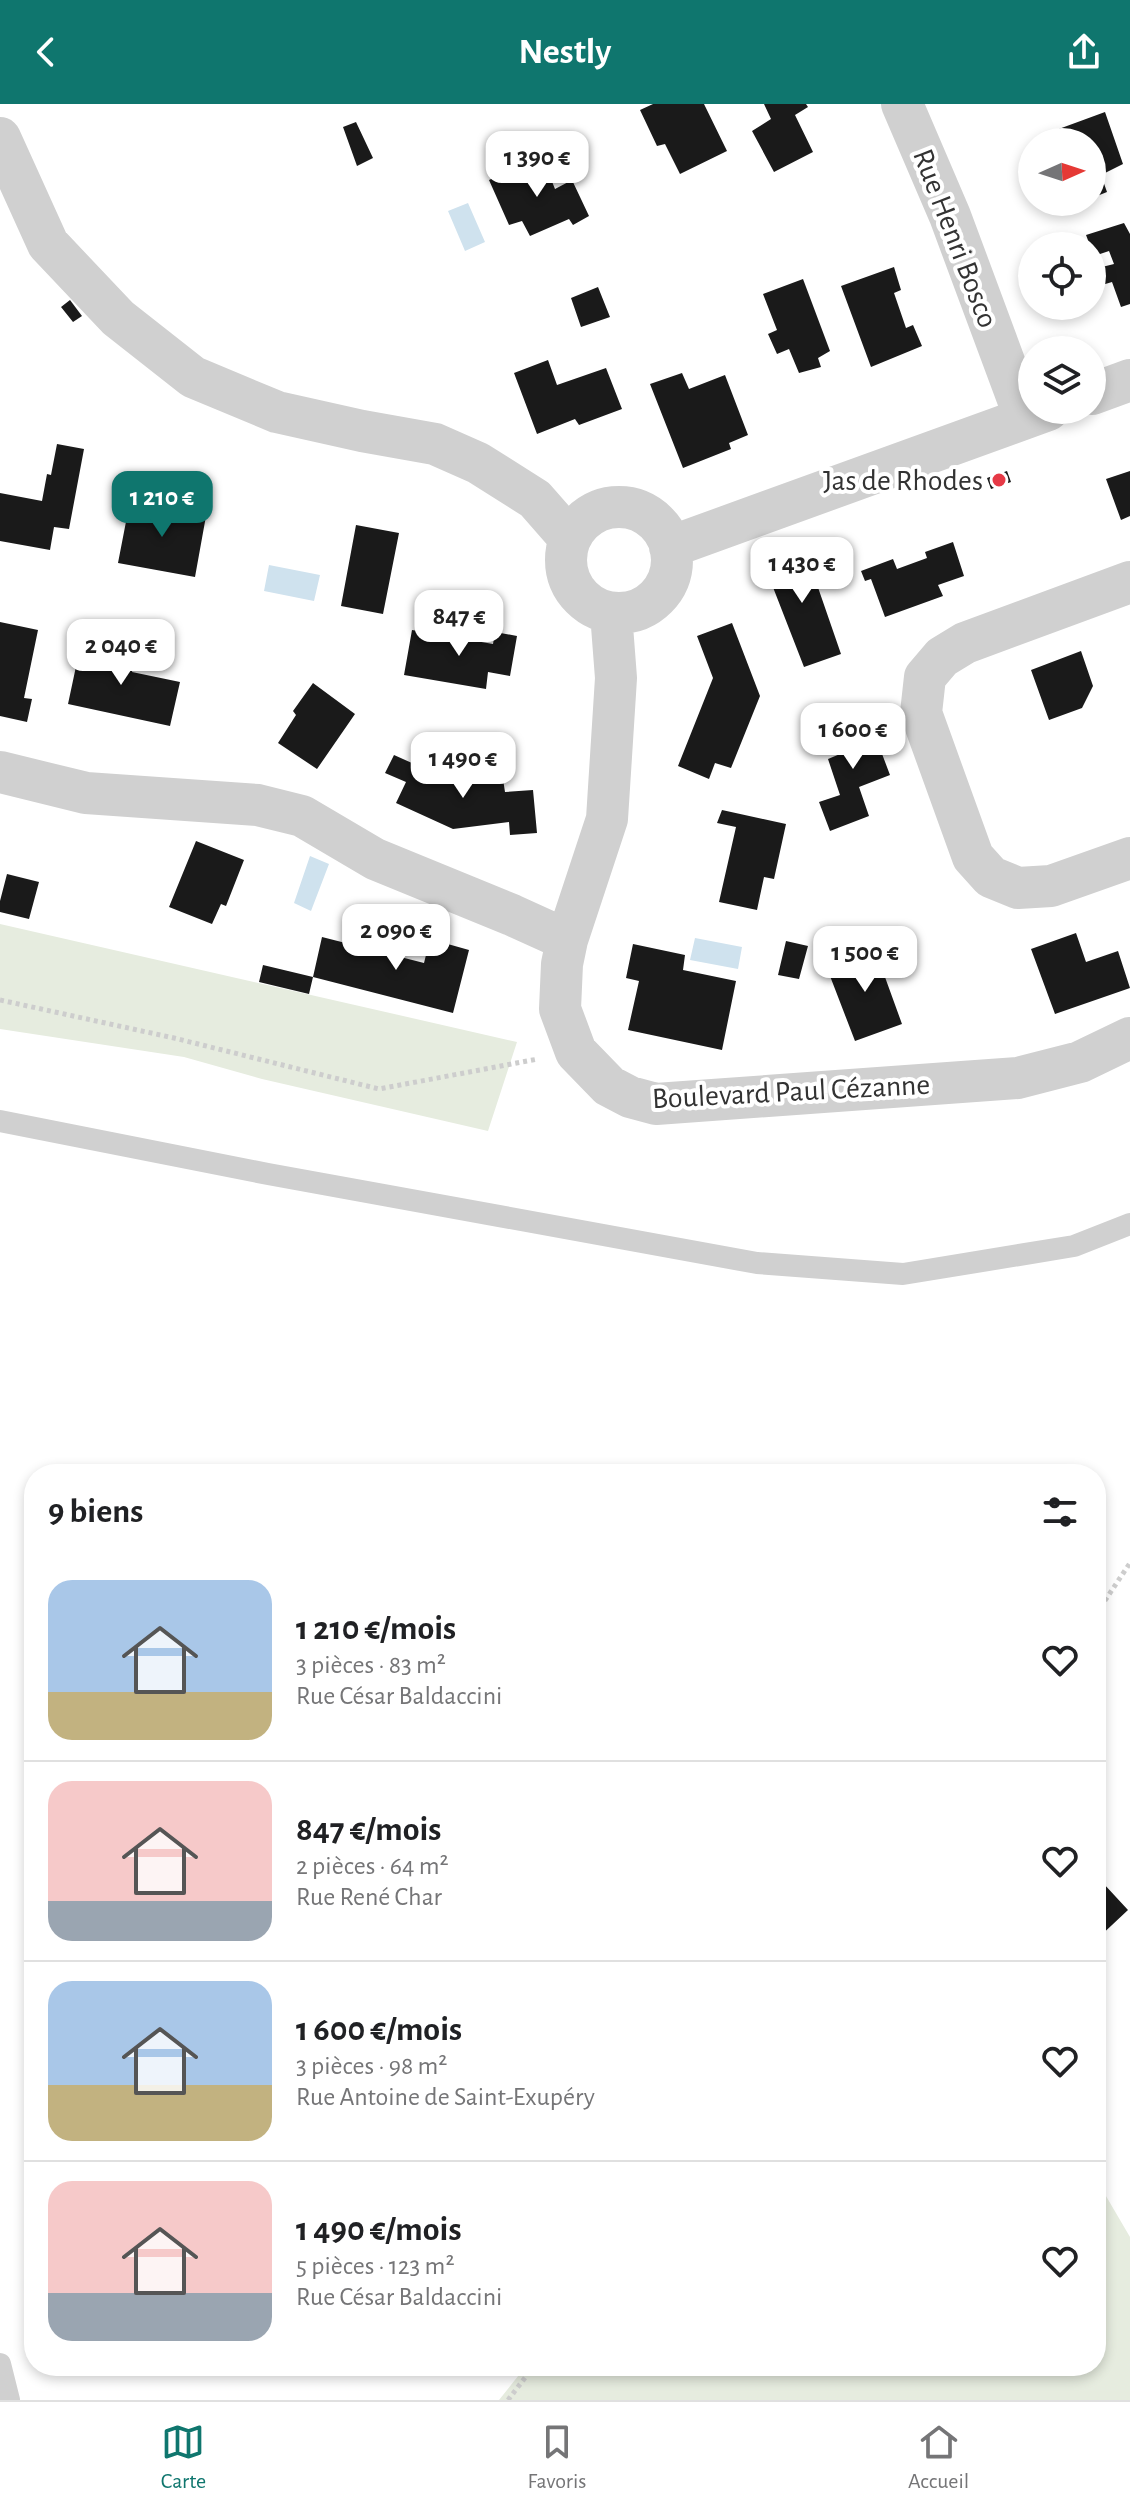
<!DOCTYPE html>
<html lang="fr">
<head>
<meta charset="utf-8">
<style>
	body { margin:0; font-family:"Alegreya Sans",sans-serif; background:#f6f6f6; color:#202124; height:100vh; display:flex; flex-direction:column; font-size:30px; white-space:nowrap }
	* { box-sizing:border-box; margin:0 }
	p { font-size:26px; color:#757577 }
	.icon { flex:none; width:44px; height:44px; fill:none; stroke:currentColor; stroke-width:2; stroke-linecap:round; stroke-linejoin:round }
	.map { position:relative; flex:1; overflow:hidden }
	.side { position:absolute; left:24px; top:1360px; width:1082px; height:912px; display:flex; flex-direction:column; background:#fff; border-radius:32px; box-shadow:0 4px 12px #0003 }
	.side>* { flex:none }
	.needle { width:52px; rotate:87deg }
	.controls { position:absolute; left:1018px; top:24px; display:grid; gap:16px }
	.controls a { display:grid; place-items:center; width:88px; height:88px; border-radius:50%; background:#fff; box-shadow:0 4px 12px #0003; font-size:40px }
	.price { position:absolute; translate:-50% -68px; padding:0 18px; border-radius:16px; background:#fff; color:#222; font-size:26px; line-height:52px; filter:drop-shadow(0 2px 4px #0008) }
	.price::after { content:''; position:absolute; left:50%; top:48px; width:24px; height:18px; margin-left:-12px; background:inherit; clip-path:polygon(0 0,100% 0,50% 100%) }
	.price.current { background:#0f766e; color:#fff }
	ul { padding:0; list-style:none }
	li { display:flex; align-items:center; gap:24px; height:200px; padding:0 24px }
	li+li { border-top:2px solid #e0e0e0 }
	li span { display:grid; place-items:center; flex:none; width:224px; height:160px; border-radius:24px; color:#555 }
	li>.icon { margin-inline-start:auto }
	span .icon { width:96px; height:96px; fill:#fffc; stroke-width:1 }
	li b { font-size:34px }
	h2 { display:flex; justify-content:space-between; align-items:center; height:96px; padding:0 24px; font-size:34px }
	header { display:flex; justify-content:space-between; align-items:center; height:104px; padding:0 24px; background:#0f766e; color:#fff; font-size:36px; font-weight:600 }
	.tab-bar { display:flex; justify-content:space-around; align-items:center; height:112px; border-top:2px solid #e0e0e0; background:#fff; font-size:22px; color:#757577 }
	.tab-bar a { display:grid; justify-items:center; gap:4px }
	.tab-bar .current { color:#0f766e }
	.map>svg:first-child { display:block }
	.green { fill:#e6ecdf }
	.water { fill:#cfe2ee }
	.building { fill:#1a1a1a }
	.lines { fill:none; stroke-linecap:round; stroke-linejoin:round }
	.path { stroke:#cdcdcd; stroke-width:5; stroke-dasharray:4 4; stroke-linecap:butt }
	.service { stroke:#d0d0d0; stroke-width:22 }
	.minor { stroke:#d0d0d0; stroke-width:42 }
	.poi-dot { fill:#e63946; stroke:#fff; stroke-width:3 }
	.labels { text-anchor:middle; stroke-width:8; stroke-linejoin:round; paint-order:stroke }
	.street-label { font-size:30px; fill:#333; stroke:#fff }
	.poi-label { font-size:30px; fill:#333; stroke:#fff; text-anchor:end }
</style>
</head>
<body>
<header><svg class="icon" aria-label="back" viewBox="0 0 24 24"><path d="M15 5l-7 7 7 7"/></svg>Nestly<svg class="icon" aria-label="share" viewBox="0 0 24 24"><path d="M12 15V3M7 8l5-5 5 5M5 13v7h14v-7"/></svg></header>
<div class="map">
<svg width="1130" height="2296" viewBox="0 0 1130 2296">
	<rect width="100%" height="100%" fill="#fff"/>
	<path class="green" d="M0,820L517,938L488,1027L262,975L184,953L0,925Z
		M1096,2075L1130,2133V2296H499L526,2262H1096Z"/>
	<path class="water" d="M468,99L485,138L465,147L448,107Z
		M269,461L320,471L314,497L264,487Z
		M310,752L329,760L311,807L294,799Z
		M695,834L742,843L738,865L690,856Z"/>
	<path class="building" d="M653,0H704L727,47L680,70L665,40L657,42L640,6Z
		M764,0H806L808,3L795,11L813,48L774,68L752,27L771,15Z
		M1105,8L1123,60L1101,71L1107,88L1092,94V38H1061L1056,26Z
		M356,18L373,54L357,62L343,23Z
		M535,55L543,72L549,70L555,85L572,76L589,112L573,121L569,115L530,132L522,117L509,121L489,76Z
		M1124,119L1130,130V200L1121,203L1112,178L1102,181L1098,164L1114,160L1109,147L1094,152L1086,131Z
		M894,163L901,186L894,189L906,224L913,221L922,242L871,263L841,182Z
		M803,175L830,247L818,254L821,263L799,269L789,245L777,250L768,230L777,226L763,190Z
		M598,183L610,213L581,223L571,194Z
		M70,196L82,212L73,218L61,203Z
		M548,256L557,281L606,264L622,305L579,321L575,315L537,330L514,269Z
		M682,269L689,285L725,271L748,331L729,339L731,345L683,364L650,280Z
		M57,340L84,345L69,425L54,423L50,446L0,437V389L42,397L47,370L51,371Z
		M1007,367L1011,378L991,385L987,374Z
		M1130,367V412L1121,416L1106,375Z
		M130,397L206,412L195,473L118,459Z
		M356,421L399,429L383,510L341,502Z
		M953,438L964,472L938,481L943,492L885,513L871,475L865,477L861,467L893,455L897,465L927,454L925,448Z
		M803,440L841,550L804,563L762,455Z
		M0,518L38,526L24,594L32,595L27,618L0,612Z
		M732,519L760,592L731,664L715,659L709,675L678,662L713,574L697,532Z
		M412,526L493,540L495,528L517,532L510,572L488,568L486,585L404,571Z
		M81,539L136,549L132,568L180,578L170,622L68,600Z
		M1081,547L1093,582L1082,604L1049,616L1031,566Z
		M313,579L355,610L317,665L278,639L296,611L293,607Z
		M867,610L890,671L859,683L869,712L830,727L819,698L840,691L828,655L840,650L830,625Z
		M394,651L459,680L503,675L505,688L533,686L537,729L510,731L509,718L453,725L396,699L406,678L385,669Z
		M722,706L786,720L774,775L764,773L757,806L719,798L736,723L717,719Z
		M196,737L244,756L226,802L221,800L212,820L169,803Z
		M7,770L39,778L29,815L0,808V797Z
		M1076,829L1086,858L1118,847L1130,884L1055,910L1031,845Z
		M322,833L424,859L430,835L469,846L453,909L313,873Z
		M786,837L808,842L799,875L778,871Z
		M633,840L685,851L683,866L736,877L722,946L628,926L639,877L626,874Z
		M873,840L902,920L855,937L830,872L848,866L842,850Z
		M263,861L313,873L309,890L259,878Z
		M1103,1779L1128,1806L1096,1836V1785Z"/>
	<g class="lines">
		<path class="path" d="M0,896L174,934L379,985L538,955
			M1096,1510L1130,1459
			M508,2296L534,2262"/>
		<path class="service" d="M0,1017L268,1070L757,1159L903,1170L1074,1142L1130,1120
			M0,2260L9,2296"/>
		<path class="minor" d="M902,0L950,112L1025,314
			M0,34L48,140L118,214L193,273L277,308L362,327L435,340L478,359L535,395L570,435
			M1092,290L1130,276
			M566 456a53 53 0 1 1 106 0a53 53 0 1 1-106 0Z
			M670,443L1048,306
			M1130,478L965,539L942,553L925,573L921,609L973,753L991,773L1018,784L1051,782L1130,754
			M611,509L616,574L607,715L567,836L562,860L560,905L576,948L609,982L630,993L656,1000L1018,974L1080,958L1130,934
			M0,668L86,689L258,701L302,712L375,755L512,811L567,836"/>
	</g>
	<circle class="poi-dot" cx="999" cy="376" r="8"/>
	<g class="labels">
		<g class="street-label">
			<text transform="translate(956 134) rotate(69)" y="10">Rue Henri Bosco</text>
			<text transform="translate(791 987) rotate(-3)" y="10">Boulevard Paul Cézanne</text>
		</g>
		<g class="poi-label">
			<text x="983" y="386">Jas de Rhodes</text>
		</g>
	</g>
</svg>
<div class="controls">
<a><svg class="needle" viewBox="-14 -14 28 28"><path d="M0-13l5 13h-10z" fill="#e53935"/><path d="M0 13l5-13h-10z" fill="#757577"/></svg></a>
<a><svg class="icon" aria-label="locate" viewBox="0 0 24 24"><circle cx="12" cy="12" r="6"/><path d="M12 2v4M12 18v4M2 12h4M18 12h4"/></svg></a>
<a><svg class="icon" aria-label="layers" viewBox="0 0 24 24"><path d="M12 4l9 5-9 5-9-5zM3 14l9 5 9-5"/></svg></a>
</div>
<b class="price" style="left:537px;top:95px">1 390 €</b>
<b class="price current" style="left:162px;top:435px">1 210 €</b>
<b class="price" style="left:802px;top:501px">1 430 €</b>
<b class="price" style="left:459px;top:554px">847 €</b>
<b class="price" style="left:121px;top:583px">2 040 €</b>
<b class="price" style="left:853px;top:667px">1 600 €</b>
<b class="price" style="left:463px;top:696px">1 490 €</b>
<b class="price" style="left:396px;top:868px">2 090 €</b>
<b class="price" style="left:865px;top:890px">1 500 €</b>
<section class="side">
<h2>9 biens<svg class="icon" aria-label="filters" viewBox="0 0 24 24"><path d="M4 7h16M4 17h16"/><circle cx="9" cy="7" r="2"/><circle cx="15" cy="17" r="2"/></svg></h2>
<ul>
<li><span style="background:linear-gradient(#a9c7e8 70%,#c2b280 0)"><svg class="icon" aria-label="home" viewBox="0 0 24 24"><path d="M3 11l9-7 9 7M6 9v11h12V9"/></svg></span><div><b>1 210 €/mois</b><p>3 pièces · 83 m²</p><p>Rue César Baldaccini</p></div><svg class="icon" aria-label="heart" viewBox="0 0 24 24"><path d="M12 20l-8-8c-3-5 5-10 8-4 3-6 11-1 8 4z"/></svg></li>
<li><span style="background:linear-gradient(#f6c9c9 75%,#9aa5b1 0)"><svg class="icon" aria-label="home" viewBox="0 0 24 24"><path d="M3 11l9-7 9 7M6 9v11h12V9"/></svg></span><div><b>847 €/mois</b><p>2 pièces · 64 m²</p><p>Rue René Char</p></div><svg class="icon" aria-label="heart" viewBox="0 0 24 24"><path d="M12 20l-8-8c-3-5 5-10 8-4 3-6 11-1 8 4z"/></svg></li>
<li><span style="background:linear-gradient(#a9c7e8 65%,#c2b280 0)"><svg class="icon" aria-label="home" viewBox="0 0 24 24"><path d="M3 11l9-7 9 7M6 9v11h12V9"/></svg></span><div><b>1 600 €/mois</b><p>3 pièces · 98 m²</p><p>Rue Antoine de Saint-Exupéry</p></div><svg class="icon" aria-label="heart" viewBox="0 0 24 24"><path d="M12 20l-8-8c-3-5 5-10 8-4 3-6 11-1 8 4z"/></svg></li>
<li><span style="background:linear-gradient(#f6c9c9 70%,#9aa5b1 0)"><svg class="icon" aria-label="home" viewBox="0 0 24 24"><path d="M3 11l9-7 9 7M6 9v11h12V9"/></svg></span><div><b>1 490 €/mois</b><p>5 pièces · 123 m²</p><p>Rue César Baldaccini</p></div><svg class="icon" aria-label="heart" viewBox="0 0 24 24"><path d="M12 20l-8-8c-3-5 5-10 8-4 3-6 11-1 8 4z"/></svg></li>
</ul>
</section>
</div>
<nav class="tab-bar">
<a class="current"><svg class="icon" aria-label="map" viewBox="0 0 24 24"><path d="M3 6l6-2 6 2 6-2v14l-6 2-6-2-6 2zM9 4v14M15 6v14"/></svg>Carte</a>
<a><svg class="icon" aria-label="saved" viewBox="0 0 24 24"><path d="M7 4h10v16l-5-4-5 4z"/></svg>Favoris</a>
<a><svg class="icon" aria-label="home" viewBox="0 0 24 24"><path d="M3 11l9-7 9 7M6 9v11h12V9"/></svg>Accueil</a>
</nav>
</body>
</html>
